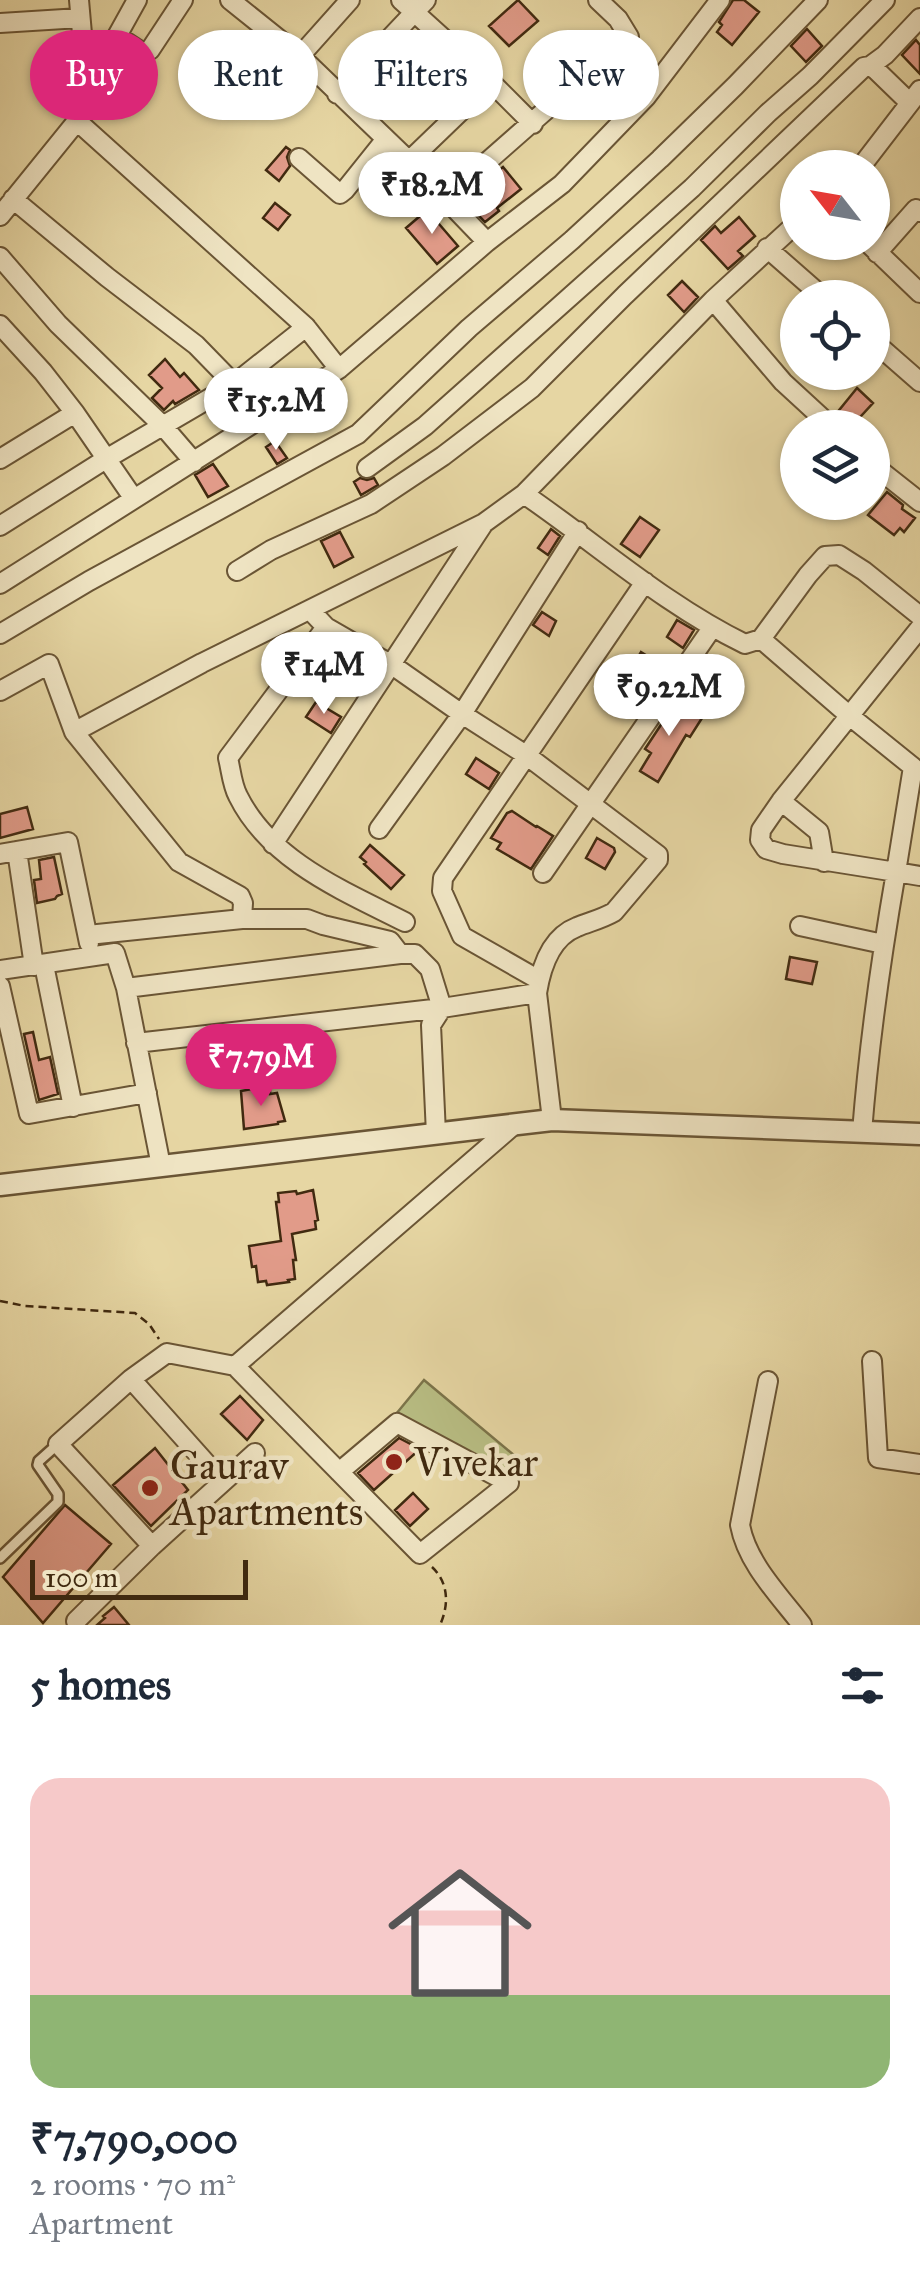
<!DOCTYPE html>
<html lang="en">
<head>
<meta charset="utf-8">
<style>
	body { margin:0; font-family:"IM FELL Great Primer",serif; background:#f6f6f7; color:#1f2937; height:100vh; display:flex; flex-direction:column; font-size:38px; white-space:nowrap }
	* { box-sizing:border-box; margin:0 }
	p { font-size:32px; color:#747a83 }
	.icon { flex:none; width:55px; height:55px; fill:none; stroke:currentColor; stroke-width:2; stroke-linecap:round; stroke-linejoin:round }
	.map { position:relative; height:1625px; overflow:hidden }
	.sheet { display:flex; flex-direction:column; background:#fff; flex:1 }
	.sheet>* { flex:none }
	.hud { position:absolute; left:30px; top:30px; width:860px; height:90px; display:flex; gap:20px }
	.needle { width:65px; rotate:301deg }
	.tools { position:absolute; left:780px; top:150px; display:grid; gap:20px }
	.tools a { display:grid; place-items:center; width:110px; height:110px; border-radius:50%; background:#fff; box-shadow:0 2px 8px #0004; font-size:50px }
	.scale { position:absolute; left:30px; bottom:25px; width:218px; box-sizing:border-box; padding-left:10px; border:5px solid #412a10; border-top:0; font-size:28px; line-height:35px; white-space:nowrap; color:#412a10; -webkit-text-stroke:8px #efe4c3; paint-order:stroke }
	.price { position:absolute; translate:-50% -85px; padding:0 22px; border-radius:35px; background:#fff; color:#222; font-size:32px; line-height:65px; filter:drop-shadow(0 2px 5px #0008) }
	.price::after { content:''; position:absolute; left:50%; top:60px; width:30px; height:22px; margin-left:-15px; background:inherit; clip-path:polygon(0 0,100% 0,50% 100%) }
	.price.on { background:#db2777; color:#fff }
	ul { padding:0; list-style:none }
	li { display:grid; align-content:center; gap:20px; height:530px; padding:0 30px }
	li+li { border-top:2px solid #e0e1e3 }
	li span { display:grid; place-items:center; height:310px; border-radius:30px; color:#555 }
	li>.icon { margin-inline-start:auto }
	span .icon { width:180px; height:180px; fill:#fffc; stroke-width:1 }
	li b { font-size:42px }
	h2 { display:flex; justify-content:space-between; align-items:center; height:120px; padding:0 30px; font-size:42px }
	.pill { padding:0 35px; border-radius:45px; background:#fff; box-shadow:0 2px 8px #0004; font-size:35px; line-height:90px }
	.pill.on { background:#db2777; color:#fff }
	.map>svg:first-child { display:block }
	.green { fill:#b8bd83; stroke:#7c744a; stroke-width:2.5 }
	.building { fill:#e19b89; stroke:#412a10; stroke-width:2.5 }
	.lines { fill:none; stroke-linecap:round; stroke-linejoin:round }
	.service-casing { stroke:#6a5535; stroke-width:14 }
	.minor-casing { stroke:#6a5535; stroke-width:22 }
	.tertiary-casing { stroke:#6a5535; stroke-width:25 }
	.path { stroke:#412a10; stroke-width:2.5; stroke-dasharray:8 5; stroke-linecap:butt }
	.service { stroke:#efe4c3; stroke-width:9 }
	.minor { stroke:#efe4c3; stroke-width:18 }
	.tertiary { stroke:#efe4c3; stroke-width:20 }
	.poi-dot { fill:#8f2418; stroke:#efe4c3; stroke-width:4 }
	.labels { text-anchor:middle; stroke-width:9; stroke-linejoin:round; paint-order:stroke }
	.poi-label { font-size:40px; fill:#412a10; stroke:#efe4c3; text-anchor:start }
</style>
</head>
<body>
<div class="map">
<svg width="920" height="1625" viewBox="0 0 920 1625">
	<rect width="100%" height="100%" fill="#e6d6a3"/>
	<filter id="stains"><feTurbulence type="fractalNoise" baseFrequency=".002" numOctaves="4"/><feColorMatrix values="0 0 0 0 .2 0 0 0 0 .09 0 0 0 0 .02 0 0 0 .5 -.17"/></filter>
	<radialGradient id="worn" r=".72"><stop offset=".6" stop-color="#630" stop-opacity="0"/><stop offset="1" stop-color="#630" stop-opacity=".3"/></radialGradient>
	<path class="green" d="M424,1380L521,1461L511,1475L396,1414Z"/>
	<path class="building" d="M518,0L538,21L509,46L489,26Z
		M733,0H744L759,12L732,45L717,32L722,25L719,22Z
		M807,29L822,46L806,62L791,46Z
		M916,40L920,45V74L902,55Z
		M444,56L455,66L452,70L454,72L442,84L429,72Z
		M392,68L408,85L396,97L380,80Z
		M368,80L378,90L366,102L356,92Z
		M286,147L290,150L287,157L290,166L279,181L266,170Z
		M503,167L521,189L497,208L499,211L485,222L463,199Z
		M275,203L290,215L278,230L263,218Z
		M427,210L458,246L437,264L406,228Z
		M739,217L755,236L738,251L743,256L728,269L701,240L715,226L721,233Z
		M682,281L698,297L684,312L668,295Z
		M165,359L180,377L184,373L199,390L175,404L173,401L164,410L152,398L162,388L149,375Z
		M857,388L873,403L850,428H845L842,420L836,414Z
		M275,441L287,458L277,464L266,447Z
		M213,464L228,486L208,497L195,475Z
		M360,478L367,480L374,478L378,485L361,495L354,482Z
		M887,492L903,505L902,509L915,518L904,532L900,528L894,535L868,515Z
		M640,517L659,530L640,557L621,544Z
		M551,529L560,536L548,555L538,548Z
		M340,532L353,557L334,567L321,541Z
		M542,612L556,621L549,636L533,625Z
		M677,620L694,630L683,648L667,637Z
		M641,652L663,666L655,679L633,666Z
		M619,683L646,701L636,716L627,711L626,714L607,701Z
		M678,699L683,702L684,706L702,718L690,737L686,735L658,782L640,771L651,753L645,749Z
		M316,702L341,717L331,733L306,717Z
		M476,758L499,773L489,789L466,774Z
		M27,807L33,829L0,838V814Z
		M512,811L536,827L537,826L553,836L531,869L497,849L501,843L491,838L507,813Z
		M597,838L614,848L615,852L605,869L586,858Z
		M370,845L404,875L391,889L364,864L366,862L360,857Z
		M54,857L62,894L57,896L55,899L37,903L34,880L41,879L39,860Z
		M790,957L817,962L812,984L786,979Z
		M33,1032L39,1060L50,1057L58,1094L39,1100L24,1034Z
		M258,1088V1092L270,1090V1094L277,1093L285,1121L278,1122V1124L244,1129L241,1091Z
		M313,1190L318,1220L315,1221L316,1229L292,1234L296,1260H293L295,1279L288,1280L289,1282L267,1285L266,1281L258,1282L256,1266L252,1267L249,1246L281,1241L276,1202H279L278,1193L296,1191L297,1194Z
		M240,1396L263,1420L247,1440L221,1414Z
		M399,1438L420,1449L374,1490L358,1473Z
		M155,1448L188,1490L151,1526L113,1485Z
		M413,1493L428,1509L410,1526L395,1510Z
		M65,1505L111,1544L43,1623L3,1577Z
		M114,1607L129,1625H97L105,1618L103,1616Z"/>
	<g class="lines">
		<defs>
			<path id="service" d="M0,1558L58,1502V1494L38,1465L39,1461L58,1444"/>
			<path id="minor" d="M79,0L86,79
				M230,0L300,56L409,161L487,242
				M401,0L488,79L533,124
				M0,23L80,18
				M117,36L143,53L150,50L183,0
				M300,56L350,0
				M870,66L885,55L920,18
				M337,94L426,0
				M77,121L306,327
				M299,158L340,194L345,190L385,140
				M409,161L463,109L488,79
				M860,168L920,90
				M446,198L629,37L618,19L598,0
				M13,199L107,277L196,345L234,384L258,422
				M0,216L77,121L86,79L117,36L137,0
				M867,242L920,293
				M767,248L824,298
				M877,253L916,209L920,212
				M0,257L58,324L163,426L194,462
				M713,300L783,382L833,428
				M0,325L43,372L75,413L134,499
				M872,340L920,382
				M0,459L75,413
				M872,464L920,502
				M367,468L425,426L692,188L768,113L810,76L885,0
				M524,494L713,300L798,222
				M0,526L106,459L234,384L306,327L339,369
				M237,571L271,550L371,504L443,456L532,388L625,295L864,67L870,66L876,70L910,103
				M0,584L339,369L487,242L562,184L646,97L720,0
				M310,610L326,627L392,665L462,714L526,755L658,855V860L614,912C602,919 589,922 577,927C551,937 541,968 537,993
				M326,627L228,758C231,770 232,785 238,796C270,861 344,891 405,922
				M0,634L89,581L358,434L469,328L572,240L660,159L735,86L818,0
				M761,639L851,717L913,767L896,872L920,876
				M0,691L49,664L74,732L202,663L484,523L524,494C597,544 665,605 745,644L761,639L808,575L825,556L839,555L864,571L920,616
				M74,732L179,862L240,896L243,903L242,919
				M781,801L819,832L824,862
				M379,829L462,714L578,531
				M273,844L484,523
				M17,851L34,966
				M0,854L68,842L89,943
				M543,873L712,628
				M800,926L883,944
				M88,935L242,919H307L323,925L390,941L400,954H415L430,969L442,1008L537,993L552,1120
				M44,965L73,1107
				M0,970L115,953L126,988L161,1166
				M539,980L462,936L442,891L443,878L645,582
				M0,986L29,1114L147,1093
				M126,988L400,954
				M136,1043L442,1008
				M862,1132C869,1044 881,958 896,872L783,854L766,849L760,840L761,830L781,801L920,628
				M436,1134L431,1025L442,1008
				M872,1361L878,1458L920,1464
				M235,1366L167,1353L131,1379L58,1444L152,1546L255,1453
				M131,1379L222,1481
				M768,1381L740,1525C747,1563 779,1595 802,1625
				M339,1472L397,1423L509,1483L420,1554L235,1366L515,1124
				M76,1621L152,1546"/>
			<path id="tertiary" d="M0,1185L552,1120L920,1134"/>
		</defs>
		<use href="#service" class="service-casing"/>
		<use href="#minor" class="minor-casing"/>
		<use href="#tertiary" class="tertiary-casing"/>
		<path class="path" d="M0,1301L25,1306L135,1313L149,1324L159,1339
			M432,1567C449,1583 449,1605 440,1625"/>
		<use href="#service" class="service"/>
		<use href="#minor" class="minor"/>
		<use href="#tertiary" class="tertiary"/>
	</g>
	<g class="poi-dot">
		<circle cx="394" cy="1462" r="10"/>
		<circle cx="150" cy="1488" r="10"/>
	</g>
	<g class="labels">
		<g class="poi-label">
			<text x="414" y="1476">Vivekar</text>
			<text x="170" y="1479">Gaurav<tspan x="170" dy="46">Apartments</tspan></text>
		</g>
	</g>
	<rect width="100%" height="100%" filter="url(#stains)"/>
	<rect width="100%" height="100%" fill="url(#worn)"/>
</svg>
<div class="tools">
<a><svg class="needle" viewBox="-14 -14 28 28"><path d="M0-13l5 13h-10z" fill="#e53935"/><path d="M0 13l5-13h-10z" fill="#747a83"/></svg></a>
<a><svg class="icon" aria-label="locate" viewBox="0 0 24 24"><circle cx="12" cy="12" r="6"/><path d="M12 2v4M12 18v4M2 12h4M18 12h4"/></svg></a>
<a><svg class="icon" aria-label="layers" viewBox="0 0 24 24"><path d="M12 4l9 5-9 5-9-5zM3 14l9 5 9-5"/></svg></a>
</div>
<div class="scale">100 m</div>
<b class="price" style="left:432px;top:237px">₹18.2M</b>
<b class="price" style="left:276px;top:453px">₹15.2M</b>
<b class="price" style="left:324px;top:717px">₹14M</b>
<b class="price" style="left:669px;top:739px">₹9.22M</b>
<b class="price on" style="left:261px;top:1109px">₹7.79M</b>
<div class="hud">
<a class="pill on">Buy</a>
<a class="pill">Rent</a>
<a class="pill">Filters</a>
<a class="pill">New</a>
</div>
</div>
<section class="sheet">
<h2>5 homes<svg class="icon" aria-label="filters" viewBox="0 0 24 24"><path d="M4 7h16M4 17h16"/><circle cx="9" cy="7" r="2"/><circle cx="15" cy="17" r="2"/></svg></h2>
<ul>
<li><span style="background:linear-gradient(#f6c9c9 70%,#8fb573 0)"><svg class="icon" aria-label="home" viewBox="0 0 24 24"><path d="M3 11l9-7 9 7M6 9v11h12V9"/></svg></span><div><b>₹7,790,000</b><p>2 rooms · 70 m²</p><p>Apartment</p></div></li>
</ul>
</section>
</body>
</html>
